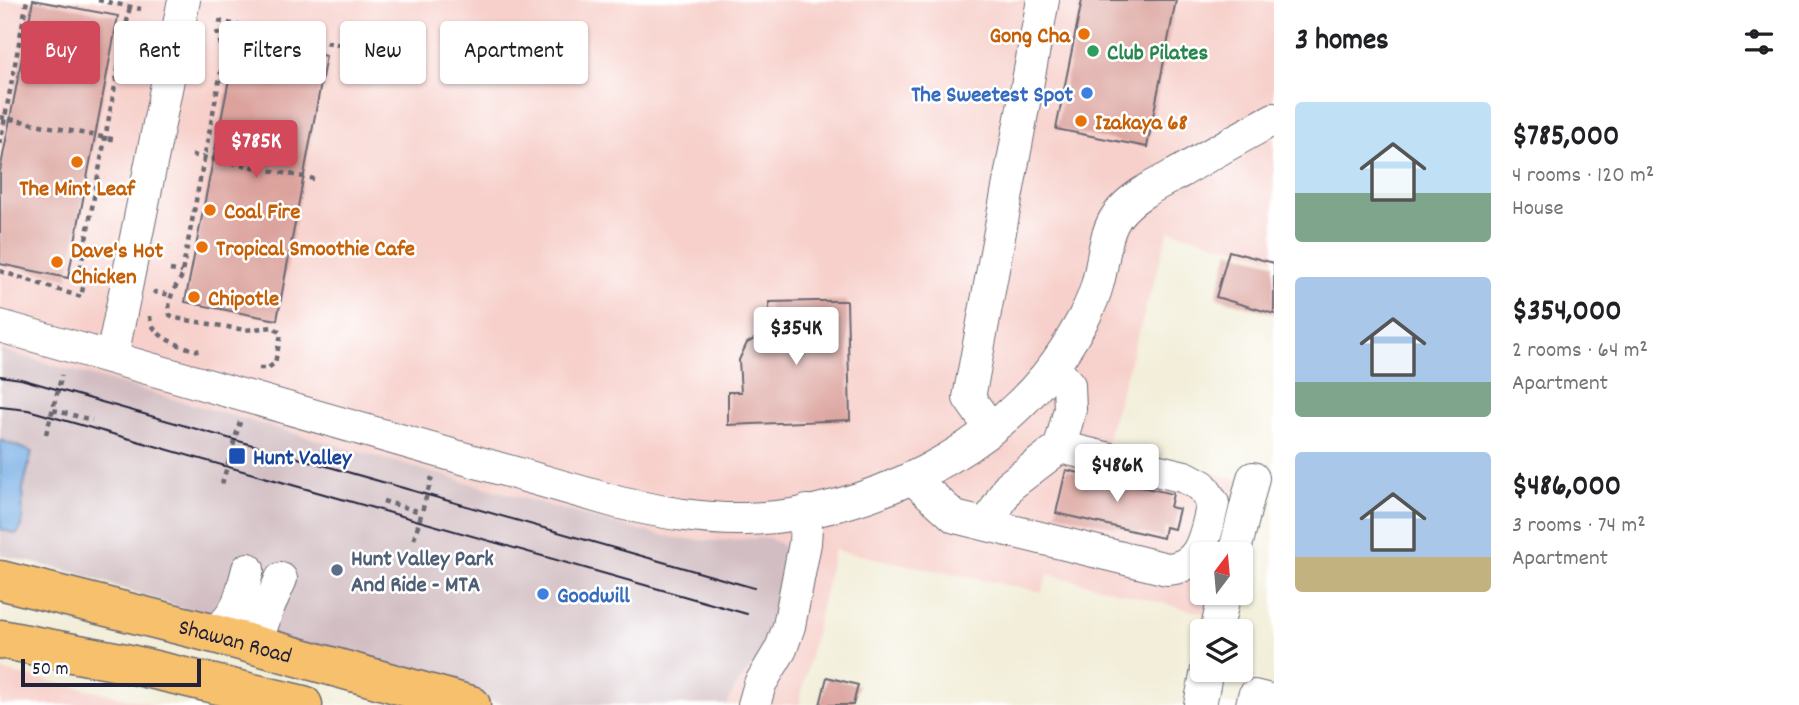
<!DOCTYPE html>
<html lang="en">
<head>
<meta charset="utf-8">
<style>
	body { margin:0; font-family:Dekko,sans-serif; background:#f2f2f2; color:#202124; height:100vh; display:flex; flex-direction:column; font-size:26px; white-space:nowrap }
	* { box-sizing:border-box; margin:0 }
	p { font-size:23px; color:#757577 }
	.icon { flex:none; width:38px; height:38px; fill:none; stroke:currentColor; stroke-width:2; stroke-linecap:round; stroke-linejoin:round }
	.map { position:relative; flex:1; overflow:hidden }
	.drawer { display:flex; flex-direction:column; background:#fff; width:525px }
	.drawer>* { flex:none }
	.hud { position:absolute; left:21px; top:21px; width:665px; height:63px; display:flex; gap:14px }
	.needle { width:46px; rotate:16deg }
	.fabs { position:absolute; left:1190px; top:542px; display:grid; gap:14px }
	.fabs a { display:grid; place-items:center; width:63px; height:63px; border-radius:7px; background:#fff; box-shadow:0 2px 5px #0004; font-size:35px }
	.scale { position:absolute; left:21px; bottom:18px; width:180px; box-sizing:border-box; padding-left:7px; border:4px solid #22223b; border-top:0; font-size:19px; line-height:24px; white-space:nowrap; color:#22223b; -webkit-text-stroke:5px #fff; paint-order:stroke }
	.price { position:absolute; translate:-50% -60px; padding:0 16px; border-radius:7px; background:#fff; color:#222; font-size:23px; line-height:46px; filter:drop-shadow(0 2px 4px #0008) }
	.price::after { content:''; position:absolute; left:50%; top:42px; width:21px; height:16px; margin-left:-10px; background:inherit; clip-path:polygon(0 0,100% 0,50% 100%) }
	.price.selected { background:#d1495b; color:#fff }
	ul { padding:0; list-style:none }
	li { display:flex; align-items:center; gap:21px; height:175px; padding:0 21px }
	li span { display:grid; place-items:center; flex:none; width:196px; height:140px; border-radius:7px; color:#555 }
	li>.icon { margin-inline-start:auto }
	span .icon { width:84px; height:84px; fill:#fffc; stroke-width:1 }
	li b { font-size:30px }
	h2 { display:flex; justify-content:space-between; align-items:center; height:84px; padding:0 21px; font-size:30px }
	.pill { padding:0 24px; border-radius:7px; background:#fff; box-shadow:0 2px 5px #0004; font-size:24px; line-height:63px }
	.pill.selected { background:#d1495b; color:#fff }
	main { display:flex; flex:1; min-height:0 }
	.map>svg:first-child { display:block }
	.built { fill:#f7d0cb }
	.industrial { fill:#d2bec2 }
	.water { fill:#76ade5; stroke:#4c6890; stroke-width:2 }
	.building { fill:#dca39d }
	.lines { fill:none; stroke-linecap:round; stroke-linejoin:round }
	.minor-casing { stroke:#6b6972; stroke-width:34 }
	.major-casing { stroke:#6b6972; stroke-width:41 }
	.path { stroke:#6b6972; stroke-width:4.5; stroke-dasharray:5 5; stroke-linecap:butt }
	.minor { stroke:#fff; stroke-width:32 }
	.major { stroke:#f7c06c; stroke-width:38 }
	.tram { stroke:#22223b; stroke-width:2 }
	.food-dot { fill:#e8710a; stroke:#fff; stroke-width:2.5 }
	.leisure-dot { fill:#2e9e5b; stroke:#fff; stroke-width:2.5 }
	.shop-dot { fill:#3f7fe0; stroke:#fff; stroke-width:2.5 }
	.transit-dot { fill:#1a4fb4; stroke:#fff; stroke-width:2.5 }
	.service-dot { fill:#5c6f8a; stroke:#fff; stroke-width:2.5 }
	.labels { text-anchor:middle; stroke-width:5; stroke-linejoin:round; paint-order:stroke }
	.food-label { font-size:23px; font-weight:bold; fill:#c56008; stroke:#fff; text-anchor:start }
	.leisure-label { font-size:23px; font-weight:bold; fill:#27864d; stroke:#fff; text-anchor:start }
	.shop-label { font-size:23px; font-weight:bold; fill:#366cbe; stroke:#fff; text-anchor:end }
	.transit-label { font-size:23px; font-weight:bold; fill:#164399; stroke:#fff; text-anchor:start }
	.service-label { font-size:23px; font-weight:bold; fill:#4e5e75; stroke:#fff; text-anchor:start }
	.street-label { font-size:23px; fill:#22223b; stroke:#fff }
</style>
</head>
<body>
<main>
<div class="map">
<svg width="1274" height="705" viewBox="0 0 1274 705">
	<rect width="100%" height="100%" fill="#fff"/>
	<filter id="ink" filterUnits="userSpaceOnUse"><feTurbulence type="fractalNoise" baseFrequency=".0143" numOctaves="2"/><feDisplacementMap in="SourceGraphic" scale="14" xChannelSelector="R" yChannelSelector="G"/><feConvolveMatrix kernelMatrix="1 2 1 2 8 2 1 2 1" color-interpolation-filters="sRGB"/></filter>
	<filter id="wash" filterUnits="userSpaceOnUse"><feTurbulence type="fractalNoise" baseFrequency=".00686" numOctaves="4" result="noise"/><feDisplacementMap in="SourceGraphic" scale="28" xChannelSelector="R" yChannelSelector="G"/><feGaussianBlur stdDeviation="1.57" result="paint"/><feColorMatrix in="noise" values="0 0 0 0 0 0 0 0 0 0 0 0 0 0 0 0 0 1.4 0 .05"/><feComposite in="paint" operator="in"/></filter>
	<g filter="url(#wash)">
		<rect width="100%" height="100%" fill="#f2eed9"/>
		<path class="built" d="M0,0H1274V259L1169,230L1105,445L1243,481L1224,555H1202V593H1215L1209,615L1048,574L1042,592L834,550L799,705H727L736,686L765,651L712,541L675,538L629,528L0,350Z
			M0,670L158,705H0Z"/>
		<path class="industrial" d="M0,350L629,528L675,538L711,541L769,538L779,543L787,552L773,637L765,651L736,686L727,705H505L305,650L80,574L0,555Z"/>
		<path class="water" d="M0,440L32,452L23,489L22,526L17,534L0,529Z"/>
		<g id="blocks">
			<path class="building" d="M33,0L118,16L68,278L0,264V171Z
				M1082,0H1176L1147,147L1056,129Z
				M237,39L326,56L277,320L185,302Z
				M1229,251L1274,263V314L1216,297Z
				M816,301H847L850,420L728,425V392H741L739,360L747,343L769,331V302Z
				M1066,470L1173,494L1170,507L1179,509L1174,529L1165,527L1163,538L1056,513Z
				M827,677L858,685L853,705H820Z"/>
		</g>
	</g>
	<g filter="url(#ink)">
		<use href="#blocks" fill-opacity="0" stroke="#6b6972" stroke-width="2"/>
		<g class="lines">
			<defs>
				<path id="minor" d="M0,326L620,503C662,512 702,520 746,519C864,516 1002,450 1066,348C1079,327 1092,306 1098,282C1104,261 1104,234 1117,216C1132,195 1160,183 1182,171C1212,153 1243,136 1274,119
					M112,357L184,0
					M991,429L969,398L1043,0
					M912,478L955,517L1167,569C1203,568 1206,531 1213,503L1202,486L1185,477L1060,447
					M987,525L1009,486L1060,447L1070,409L1069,385L1053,367
					M1234,555L1253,478
					M1216,632L1225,593
					M215,634C240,609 239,603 248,569
					M255,646L268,608L281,579
					M754,705L760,684L781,649L789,626L805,543L807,511
					M1200,705L1207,670
					M1252,705L1254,696L1274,701"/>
				<g id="major">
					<path id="s1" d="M0,580L215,634L471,705"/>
					<path d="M0,639L125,663L303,705"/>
				</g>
			</defs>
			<use href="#minor" class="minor-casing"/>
			<use href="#major" class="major-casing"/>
			<path class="path" d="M98,0L141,9
				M218,21L341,45
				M217,31L224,56L181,278C173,290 167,301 170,315L175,318L245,330L274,327L281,334L275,363L268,368H254
				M0,117L117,140
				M0,144L27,0
				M192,155L314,179
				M170,270L182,272
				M0,271L81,297L85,278L99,280
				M85,278L81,266L130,6
				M154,294L155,292L171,295
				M150,316C151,338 181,346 199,351
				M53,410L92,420
				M46,434L62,375
				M222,484L240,422
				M383,501L421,512
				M414,539L432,477"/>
			<use href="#minor" class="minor"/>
			<use href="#major" class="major"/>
			<path class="tram" d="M0,376L21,379L754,588
				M0,407L28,410L747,614"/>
		</g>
	</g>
	<g class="food-dot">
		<circle cx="1084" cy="34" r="7"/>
		<circle cx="1081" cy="121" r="7"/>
		<circle cx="77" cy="162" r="7"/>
		<circle cx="210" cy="210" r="7"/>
		<circle cx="202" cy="247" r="7"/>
		<circle cx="57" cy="262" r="7"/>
		<circle cx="194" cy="297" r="7"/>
	</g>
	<circle class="leisure-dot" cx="1093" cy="51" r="7"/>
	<g class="shop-dot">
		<circle cx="1087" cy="93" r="7"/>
		<circle cx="543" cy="594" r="7"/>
	</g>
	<rect class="transit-dot" x="228" y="447" width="18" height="18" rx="3.5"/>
	<circle class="service-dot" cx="337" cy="570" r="7"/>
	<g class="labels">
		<g class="food-label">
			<text x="1070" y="42" text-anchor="end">Gong Cha</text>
			<text x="1095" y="129">Izakaya 68</text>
			<text x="77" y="195" text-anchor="middle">The Mint Leaf</text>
			<text x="224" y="218">Coal Fire</text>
			<text x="216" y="255">Tropical Smoothie Cafe</text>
			<text x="71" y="257">Dave's Hot<tspan x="71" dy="26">Chicken</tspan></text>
			<text x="208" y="305">Chipotle</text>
		</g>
		<g class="leisure-label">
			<text x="1107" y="59">Club Pilates</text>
		</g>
		<g class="shop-label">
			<text x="1073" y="101">The Sweetest Spot</text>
			<text x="557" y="602" text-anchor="start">Goodwill</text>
		</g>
		<g class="transit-label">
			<text x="253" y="464">Hunt Valley</text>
		</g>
		<g class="service-label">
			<text x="351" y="565">Hunt Valley Park<tspan x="351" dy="26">And Ride - MTA</tspan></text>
		</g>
		<g class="street-label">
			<text dy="8" stroke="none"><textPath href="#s1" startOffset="243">Shawan Road</textPath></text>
		</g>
	</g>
</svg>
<div class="fabs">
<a><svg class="needle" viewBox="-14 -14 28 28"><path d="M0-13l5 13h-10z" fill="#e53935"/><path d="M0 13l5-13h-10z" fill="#757577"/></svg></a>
<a><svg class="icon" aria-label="layers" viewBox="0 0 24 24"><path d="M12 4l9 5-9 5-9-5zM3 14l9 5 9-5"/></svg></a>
</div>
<div class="scale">50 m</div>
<b class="price selected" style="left:256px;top:180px">$785K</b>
<b class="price" style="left:796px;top:367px">$354K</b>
<b class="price" style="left:1117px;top:504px">$486K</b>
<div class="hud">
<a class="pill selected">Buy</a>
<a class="pill">Rent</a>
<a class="pill">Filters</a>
<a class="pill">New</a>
<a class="pill">Apartment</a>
</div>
</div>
<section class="drawer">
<h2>3 homes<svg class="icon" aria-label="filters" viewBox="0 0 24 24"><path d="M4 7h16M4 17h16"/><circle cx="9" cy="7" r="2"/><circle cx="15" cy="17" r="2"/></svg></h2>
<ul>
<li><span style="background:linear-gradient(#bfe0f5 65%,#7fa58c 0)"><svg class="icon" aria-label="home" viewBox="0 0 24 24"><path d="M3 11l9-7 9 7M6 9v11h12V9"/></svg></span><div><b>$785,000</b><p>4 rooms · 120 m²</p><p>House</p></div></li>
<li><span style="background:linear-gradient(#a9c7e8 75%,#7fa58c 0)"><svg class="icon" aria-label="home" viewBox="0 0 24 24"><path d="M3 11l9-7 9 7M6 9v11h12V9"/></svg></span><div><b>$354,000</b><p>2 rooms · 64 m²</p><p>Apartment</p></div></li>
<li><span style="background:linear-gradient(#a9c7e8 75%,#c2b280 0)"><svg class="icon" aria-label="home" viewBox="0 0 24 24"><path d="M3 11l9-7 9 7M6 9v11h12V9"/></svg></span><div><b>$486,000</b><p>3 rooms · 74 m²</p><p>Apartment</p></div></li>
</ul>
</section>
</main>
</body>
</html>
